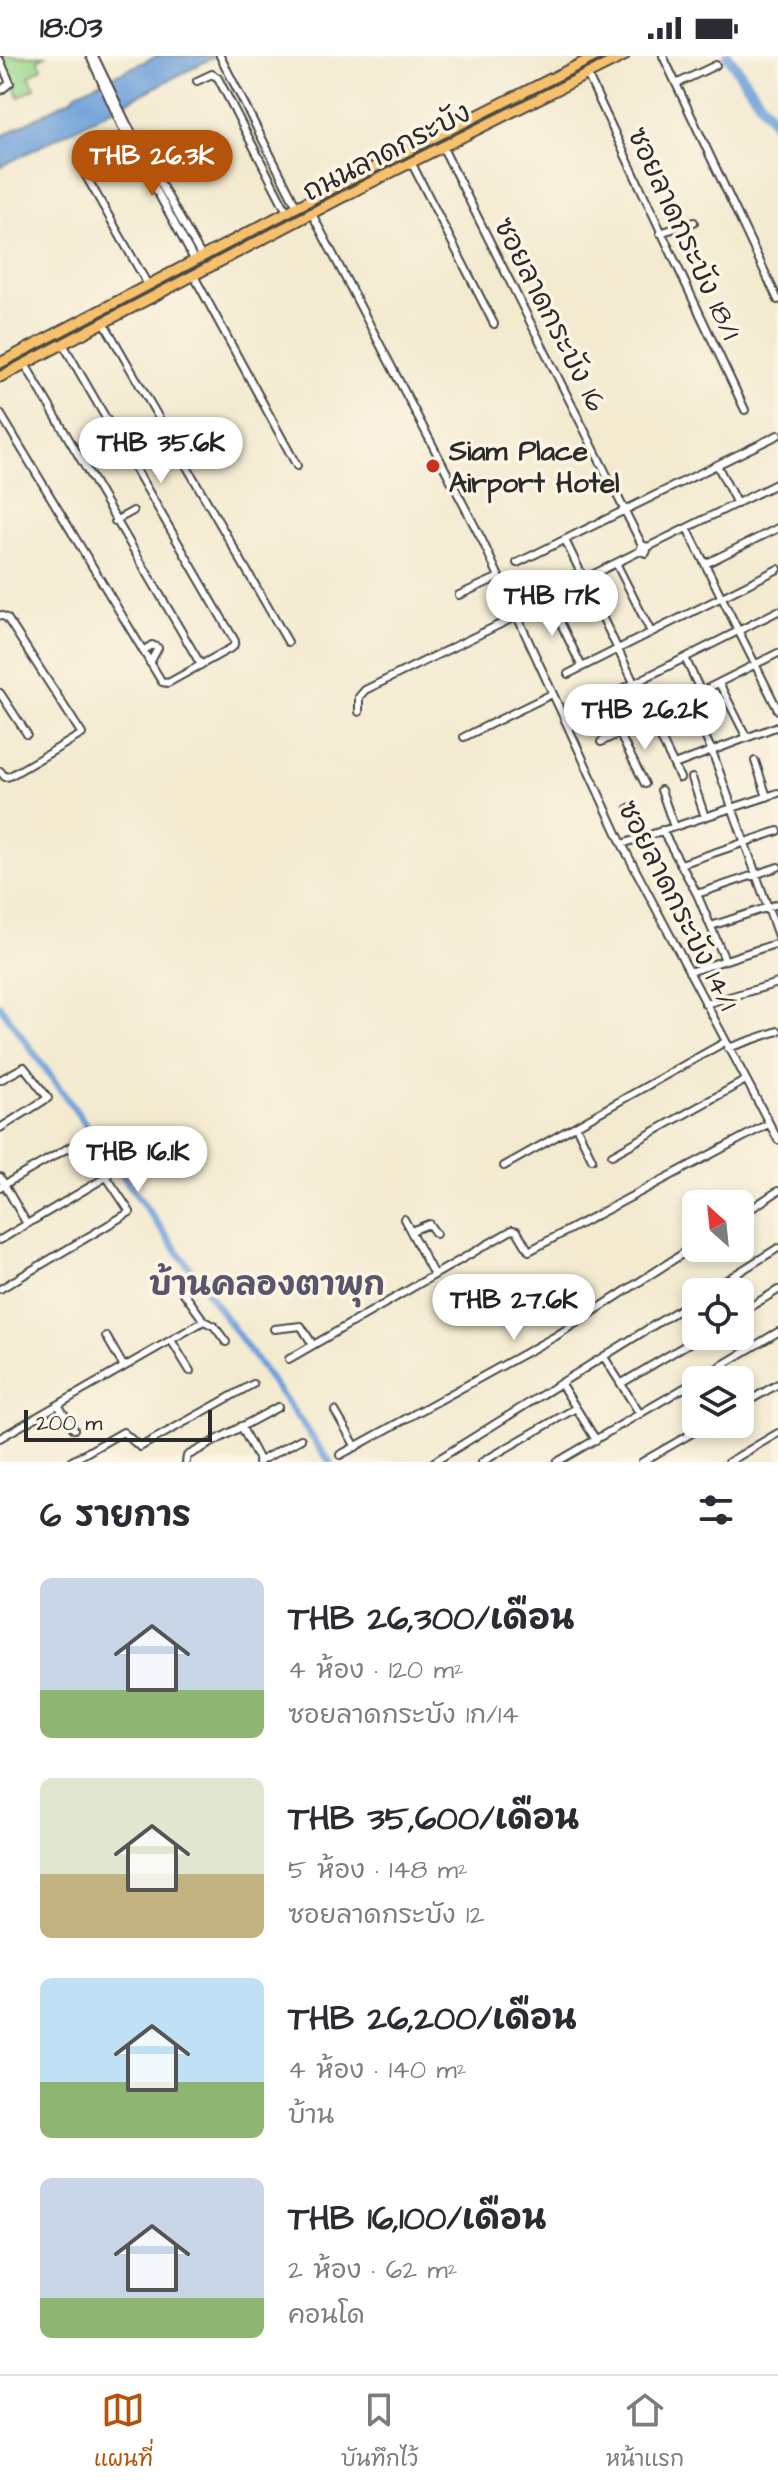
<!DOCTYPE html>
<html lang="th">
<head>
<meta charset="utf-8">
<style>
	body { margin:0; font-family:"Architects Daughter","Playpen Sans Thai",sans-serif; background:#f7f7f7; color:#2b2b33; height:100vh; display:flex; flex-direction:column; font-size:30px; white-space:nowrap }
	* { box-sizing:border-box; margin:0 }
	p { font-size:26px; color:#7c7c81 }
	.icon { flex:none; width:44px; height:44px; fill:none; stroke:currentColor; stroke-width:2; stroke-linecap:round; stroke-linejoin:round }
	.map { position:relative; height:1406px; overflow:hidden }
	.drawer { display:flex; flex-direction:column; background:#fff; flex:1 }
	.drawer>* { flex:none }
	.needle { width:52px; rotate:333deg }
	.fabs { position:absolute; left:682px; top:1134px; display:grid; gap:16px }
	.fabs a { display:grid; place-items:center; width:72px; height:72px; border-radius:12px; background:#fff; box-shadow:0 4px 12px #0003; font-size:40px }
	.scale { position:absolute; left:24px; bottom:20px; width:188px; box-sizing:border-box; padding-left:8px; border:4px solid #2b2b2b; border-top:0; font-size:22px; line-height:28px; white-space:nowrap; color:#2b2b2b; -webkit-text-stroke:6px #fcf5e5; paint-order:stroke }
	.price { position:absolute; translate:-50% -68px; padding:0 18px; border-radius:28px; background:#fff; color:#222; font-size:26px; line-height:52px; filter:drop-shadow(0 2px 4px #0008) }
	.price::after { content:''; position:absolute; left:50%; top:48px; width:24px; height:18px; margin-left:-12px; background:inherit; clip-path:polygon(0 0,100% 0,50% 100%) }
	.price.selected { background:#b45309; color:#fff }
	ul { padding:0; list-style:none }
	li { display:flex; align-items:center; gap:24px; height:200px; padding:0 40px }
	li span { display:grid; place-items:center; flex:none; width:224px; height:160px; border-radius:12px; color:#555 }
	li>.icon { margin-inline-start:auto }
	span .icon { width:96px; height:96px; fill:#fffc; stroke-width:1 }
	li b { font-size:34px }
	h2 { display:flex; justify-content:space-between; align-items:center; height:96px; padding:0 40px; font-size:34px }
	.status { display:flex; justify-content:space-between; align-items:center; height:56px; padding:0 40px; background:#fff; direction:ltr }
	.status svg { height:22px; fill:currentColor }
	.tabs { display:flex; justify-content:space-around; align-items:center; height:112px; border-top:2px solid #e1e1e2; background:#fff; font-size:22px; color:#7c7c81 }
	.tabs a { display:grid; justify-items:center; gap:4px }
	.tabs .selected { color:#b45309 }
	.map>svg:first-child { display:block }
	.green { fill:#9cd88d; stroke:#64825c; stroke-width:2 }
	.water { fill:#6ea1da; stroke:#4c6682; stroke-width:2 }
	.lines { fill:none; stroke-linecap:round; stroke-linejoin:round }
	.canal { stroke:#6ea1da; stroke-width:7 }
	.river { stroke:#6ea1da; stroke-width:11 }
	.street-casing { stroke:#494844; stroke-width:10 }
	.primary-casing { stroke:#494844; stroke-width:13 }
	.street { stroke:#fff; stroke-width:6 }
	.primary { stroke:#f7c06c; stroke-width:9 }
	.poi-dot { fill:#c8321e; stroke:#fcf5e5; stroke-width:3 }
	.labels { text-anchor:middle; stroke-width:7; stroke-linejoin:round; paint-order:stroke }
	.street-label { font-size:28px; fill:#2b2b2b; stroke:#fcf5e5 }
	.poi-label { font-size:28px; font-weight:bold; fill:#2b2b2b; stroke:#fcf5e5; text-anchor:start }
	.quarter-label { font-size:32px; font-weight:bold; fill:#5a556a; stroke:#fcf5e5 }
</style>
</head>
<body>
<div class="status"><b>18:03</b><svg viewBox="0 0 49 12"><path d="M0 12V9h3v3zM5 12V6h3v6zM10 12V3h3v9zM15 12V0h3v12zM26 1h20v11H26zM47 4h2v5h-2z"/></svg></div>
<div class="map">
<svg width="778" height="1406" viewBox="0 0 778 1406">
	<rect width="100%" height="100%" fill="#fcf5e5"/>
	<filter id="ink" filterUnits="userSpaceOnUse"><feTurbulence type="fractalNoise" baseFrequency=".0125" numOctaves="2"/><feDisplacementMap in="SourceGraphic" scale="16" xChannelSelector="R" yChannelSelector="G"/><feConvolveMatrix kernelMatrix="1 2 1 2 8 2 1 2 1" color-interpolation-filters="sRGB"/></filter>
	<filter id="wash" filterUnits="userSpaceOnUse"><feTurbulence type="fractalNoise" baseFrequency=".006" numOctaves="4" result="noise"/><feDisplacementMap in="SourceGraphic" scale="32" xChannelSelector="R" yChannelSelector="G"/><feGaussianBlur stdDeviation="1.8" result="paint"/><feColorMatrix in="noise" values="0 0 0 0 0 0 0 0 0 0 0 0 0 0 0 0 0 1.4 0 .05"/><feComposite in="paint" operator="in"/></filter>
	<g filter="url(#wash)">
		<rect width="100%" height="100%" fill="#f3ead0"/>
		<path class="green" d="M1,0H45L38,4L42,12L29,20L35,32L19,41Z"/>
		<path class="water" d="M157,0H216L0,111V81L73,42L76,37Z"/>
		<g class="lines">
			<path class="canal" d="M0,950L330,1406"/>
			<path class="river" d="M728,0L778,72"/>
		</g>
	</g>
	<g filter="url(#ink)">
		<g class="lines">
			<defs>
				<path id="street" d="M90,0L122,71L195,205
					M94,0L127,68L202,201
					M220,0L297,151
					M663,0L778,244
					M0,4L10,27L0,35
					M587,18L745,354
					M197,25L212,18L218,22L287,156
					M676,28L716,9
					M442,90L642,489
					M78,106L148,229
					M411,106L494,268
					M312,158L483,486L622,788L778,1084
					M660,177L694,166
					M194,220L297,410
					M104,267L288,586
					M25,308L201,609
					M0,357L162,626L168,627L233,591L235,585L63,288
					M717,409L737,448
					M115,465L133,455
					M687,472L778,654
					M565,484L680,722
					M648,491L778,427
					M517,507L778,379
					M616,507L651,576
					M705,508L778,472
					M459,539L499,521
					M548,541L582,611
					M540,545L640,495L646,497L648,491L642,489L640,495
					M0,559L7,562L82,678L10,720L5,721L0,715
					M143,595L152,589L158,592L150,607
					M685,602L701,636
					M568,618L778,513
					M719,627L747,682
					M0,637L27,678
					M687,643L712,695L778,880
					M587,651L778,555
					M359,656V641L365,634L517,560
					M619,677L645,728
					M464,681L552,638
					M601,686L778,597
					M755,705L767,741
					M674,709L778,670
					M692,722L705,761
					M661,734L674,771
					M629,752L643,781
					M662,774L697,838L725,904
					M622,788L778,737
					M681,808L778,775
					M697,838L778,811
					M711,870L778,848
					M689,916L778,887
					M705,948L778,927
					M728,992L778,975
					M0,1024L24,1011L48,1042L0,1072
					M576,1070L592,1103
					M612,1099L744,1025
					M504,1110L725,986
					M0,1121L27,1168
					M0,1131L82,1084L130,1156L0,1233
					M740,1160L778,1135
					M404,1163L434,1219
					M411,1175L429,1168L436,1178
					M0,1184L108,1120
					M181,1233L204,1265
					M707,1236L778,1192
					M740,1257L778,1234
					M274,1273L301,1270L313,1289
					M106,1280L124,1311
					M171,1284L190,1315
					M604,1301L640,1358
					M289,1303L512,1174L517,1175L529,1195L768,1068
					M697,1324L778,1276
					M622,1327L701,1280
					M561,1328L596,1384
					M58,1349L74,1373
					M740,1350L778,1328
					M335,1355L356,1391
					M241,1370L260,1406
					M0,1382L204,1265L214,1270L226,1286
					M340,1399L556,1280L696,1189
					M70,1406L123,1376L140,1391L253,1328
					M186,1406L187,1400L278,1351
					M258,1406L301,1383
					M434,1406L696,1243
					M482,1406L576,1352
					M557,1406L696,1325
					M642,1406L708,1368
					M729,1406L778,1377"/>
				<path id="primary" d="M0,307L325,136L596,0
					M0,321L358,133L624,0"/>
			</defs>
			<use href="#street" class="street-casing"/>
			<use href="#primary" class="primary-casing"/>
			<use href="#street" class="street"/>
			<use href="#primary" class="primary"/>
		</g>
	</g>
	<circle class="poi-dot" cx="433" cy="410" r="8"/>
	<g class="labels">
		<g class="street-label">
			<text transform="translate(386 95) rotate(-27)" y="10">ถนนลาดกระบัง</text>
			<text transform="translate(685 177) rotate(65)" y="10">ซอยลาดกระบัง 18/1</text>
			<text transform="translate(551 258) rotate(63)" y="10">ซอยลาดกระบัง 16</text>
			<text transform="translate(679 849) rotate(63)" y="10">ซอยลาดกระบัง 14/1</text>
		</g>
		<g class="poi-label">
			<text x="449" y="404">Siam Place<tspan x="449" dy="32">Airport Hotel</tspan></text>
		</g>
		<g class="quarter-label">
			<text x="267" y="1239">บ้านคลองตาพุก</text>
		</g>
	</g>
</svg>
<div class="fabs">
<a><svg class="needle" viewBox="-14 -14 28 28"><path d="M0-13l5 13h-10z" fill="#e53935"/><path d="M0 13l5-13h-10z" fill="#7c7c81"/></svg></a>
<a><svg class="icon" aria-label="locate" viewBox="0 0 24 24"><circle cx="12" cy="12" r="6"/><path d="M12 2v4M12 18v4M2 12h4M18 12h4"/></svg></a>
<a><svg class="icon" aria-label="layers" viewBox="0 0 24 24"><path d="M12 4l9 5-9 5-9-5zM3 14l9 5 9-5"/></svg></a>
</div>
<div class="scale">200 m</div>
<b class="price selected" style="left:152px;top:142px">THB 26.3K</b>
<b class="price" style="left:161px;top:429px">THB 35.6K</b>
<b class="price" style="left:552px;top:582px">THB 17K</b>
<b class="price" style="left:645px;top:696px">THB 26.2K</b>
<b class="price" style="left:138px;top:1138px">THB 16.1K</b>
<b class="price" style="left:514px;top:1286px">THB 27.6K</b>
</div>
<section class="drawer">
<h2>6 รายการ<svg class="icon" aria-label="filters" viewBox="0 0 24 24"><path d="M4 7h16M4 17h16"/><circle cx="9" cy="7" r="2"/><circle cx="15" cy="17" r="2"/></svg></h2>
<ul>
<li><span style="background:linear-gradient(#c9d6e8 70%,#8fb573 0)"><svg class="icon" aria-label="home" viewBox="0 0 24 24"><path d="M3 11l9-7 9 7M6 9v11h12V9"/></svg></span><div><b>THB 26,300/เดือน</b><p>4 ห้อง · 120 m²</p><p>ซอยลาดกระบัง 1ก/14</p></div></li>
<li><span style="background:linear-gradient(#dfe7d0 60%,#c2b280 0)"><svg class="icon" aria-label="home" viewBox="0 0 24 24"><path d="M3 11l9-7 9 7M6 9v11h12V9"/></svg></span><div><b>THB 35,600/เดือน</b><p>5 ห้อง · 148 m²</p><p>ซอยลาดกระบัง 12</p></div></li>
<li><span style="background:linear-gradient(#bfe0f5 65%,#8fb573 0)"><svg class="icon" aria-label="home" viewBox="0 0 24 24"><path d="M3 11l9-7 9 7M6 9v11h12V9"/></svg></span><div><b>THB 26,200/เดือน</b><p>4 ห้อง · 140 m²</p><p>บ้าน</p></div></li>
<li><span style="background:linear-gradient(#c9d6e8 75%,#8fb573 0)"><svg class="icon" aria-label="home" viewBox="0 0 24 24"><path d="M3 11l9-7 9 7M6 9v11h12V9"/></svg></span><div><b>THB 16,100/เดือน</b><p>2 ห้อง · 62 m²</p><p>คอนโด</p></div></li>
</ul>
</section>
<nav class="tabs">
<a class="selected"><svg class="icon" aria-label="map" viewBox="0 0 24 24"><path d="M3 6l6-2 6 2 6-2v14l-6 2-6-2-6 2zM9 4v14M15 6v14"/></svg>แผนที่</a>
<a><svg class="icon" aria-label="saved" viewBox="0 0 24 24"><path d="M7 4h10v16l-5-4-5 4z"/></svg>บันทึกไว้</a>
<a><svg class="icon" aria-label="home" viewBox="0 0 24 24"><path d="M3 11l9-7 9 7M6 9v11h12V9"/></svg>หน้าแรก</a>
</nav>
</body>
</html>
